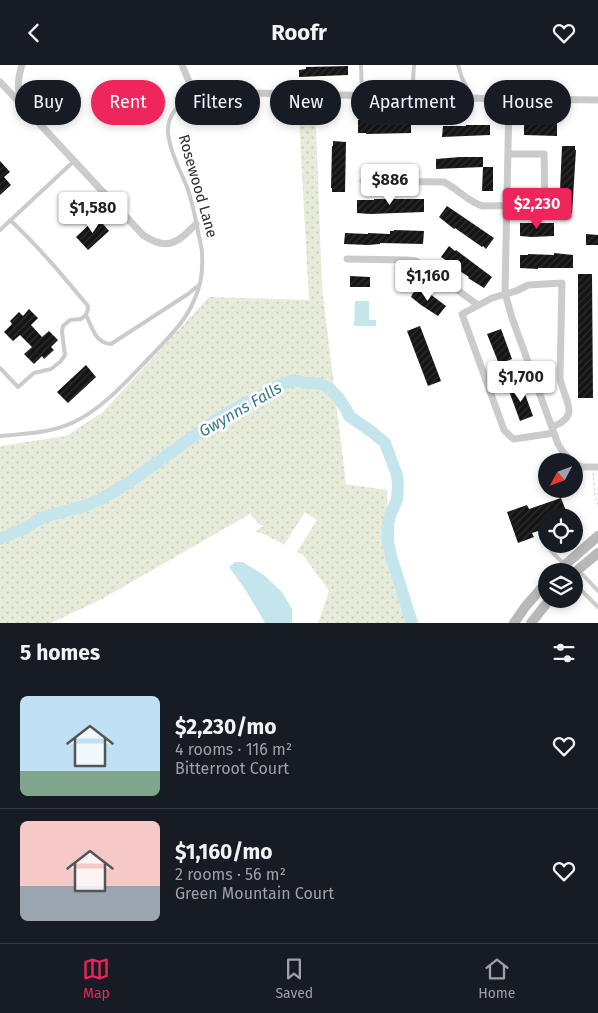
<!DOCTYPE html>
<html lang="en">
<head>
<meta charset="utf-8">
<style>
	body { margin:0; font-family:"Fira Sans",sans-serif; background:#20242c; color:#f1f3f6; height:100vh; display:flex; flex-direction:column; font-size:19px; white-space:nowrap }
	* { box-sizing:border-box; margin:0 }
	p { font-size:16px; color:#9ea1a6 }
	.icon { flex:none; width:28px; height:28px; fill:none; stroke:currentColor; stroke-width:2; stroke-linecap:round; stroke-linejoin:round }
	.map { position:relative; height:558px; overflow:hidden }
	.sheet { display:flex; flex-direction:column; background:#171b24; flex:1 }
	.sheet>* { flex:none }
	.guide { position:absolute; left:15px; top:15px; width:569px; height:45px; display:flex; gap:10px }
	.needle { width:32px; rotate:229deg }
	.tools { position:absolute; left:538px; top:388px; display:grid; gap:10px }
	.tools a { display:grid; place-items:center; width:45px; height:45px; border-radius:50%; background:#171b24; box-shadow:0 2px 8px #0003; font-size:25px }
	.price { position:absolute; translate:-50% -42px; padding:0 11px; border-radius:5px; background:#fff; color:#222; font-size:16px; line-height:32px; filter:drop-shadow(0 1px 2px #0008) }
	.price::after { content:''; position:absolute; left:50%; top:30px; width:15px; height:11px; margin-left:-8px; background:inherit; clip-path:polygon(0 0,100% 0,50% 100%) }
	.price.active { background:#ee265c; color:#fff }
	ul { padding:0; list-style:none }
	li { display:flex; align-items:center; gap:15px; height:125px; padding:0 20px }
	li+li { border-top:1px solid #363941 }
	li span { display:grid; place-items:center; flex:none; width:140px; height:100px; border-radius:8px; color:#555 }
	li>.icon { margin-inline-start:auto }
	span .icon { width:60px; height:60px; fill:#fffc; stroke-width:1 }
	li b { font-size:21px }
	h2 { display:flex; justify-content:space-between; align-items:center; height:60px; padding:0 20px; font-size:21px }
	.chip { padding:0 18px; border-radius:22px; background:#171b24; box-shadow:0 2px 8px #0003; font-size:18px; line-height:45px }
	.chip.active { background:#ee265c; color:#fff }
	header { display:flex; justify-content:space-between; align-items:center; height:65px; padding:0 20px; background:#171b24; font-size:22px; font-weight:700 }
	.menu { display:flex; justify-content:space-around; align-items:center; height:70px; border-top:1px solid #363941; background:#171b24; font-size:14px; color:#9ea1a6 }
	.menu a { display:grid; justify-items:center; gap:2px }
	.menu .active { color:#ee265c }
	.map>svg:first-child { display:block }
	.park { fill:url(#park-dots) }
	.water { fill:#c5e5ed }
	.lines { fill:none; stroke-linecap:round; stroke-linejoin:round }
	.river { stroke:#c5e5ed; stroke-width:12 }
	.building { fill:url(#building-hatch) }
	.path { stroke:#cbcbcb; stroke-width:1; stroke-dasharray:2.5 2.5; stroke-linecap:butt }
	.lane { stroke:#cbcbcb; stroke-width:4 }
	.street { stroke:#cbcbcb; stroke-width:7 }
	.secondary { stroke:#b8b8b8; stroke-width:10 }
	.labels { text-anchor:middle; stroke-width:5; stroke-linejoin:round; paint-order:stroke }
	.street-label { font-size:15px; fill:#2e2e2e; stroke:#fff }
	.water-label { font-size:16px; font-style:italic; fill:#357c8d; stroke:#fff }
</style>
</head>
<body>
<header><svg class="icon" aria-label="back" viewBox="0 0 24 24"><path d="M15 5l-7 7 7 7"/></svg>Roofr<svg class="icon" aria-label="heart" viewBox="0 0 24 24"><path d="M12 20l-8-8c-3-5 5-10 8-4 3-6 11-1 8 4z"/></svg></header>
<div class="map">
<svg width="598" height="558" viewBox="0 0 598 558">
	<defs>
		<pattern id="park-dots" width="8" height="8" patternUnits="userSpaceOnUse" patternTransform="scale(1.25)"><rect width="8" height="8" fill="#e7ecda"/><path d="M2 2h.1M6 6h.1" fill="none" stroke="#c6cbbb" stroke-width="1.8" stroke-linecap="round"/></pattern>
		<pattern id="building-hatch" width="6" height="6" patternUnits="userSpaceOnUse" patternTransform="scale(1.25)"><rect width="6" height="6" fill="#151515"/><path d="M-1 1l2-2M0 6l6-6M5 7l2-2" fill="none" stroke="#2f2f2f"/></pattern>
	</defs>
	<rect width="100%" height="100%" fill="#fff"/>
	<path class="park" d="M315,35L322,223L346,419L387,425L388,466L392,501L412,558H318L329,526L303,490L297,487L317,455L305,447L284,480L268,471L255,466L264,461L259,459L250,449L102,534L51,558H0V381L66,371L103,347L209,232L309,235L298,36Z"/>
	<path class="water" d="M355,236H369V255H376V261H354Z
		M235,497H243L265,511L282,527L292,544V558H265L245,524L229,502Z"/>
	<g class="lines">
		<path class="river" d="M0,474L23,464L44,452L84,441L101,434L128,418L222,351L277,321L294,315L307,318L321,319L330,324L337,331L346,344L349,351L372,367L385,378L397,410L398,421L397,435L391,448L388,459V477L391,491L412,558"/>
	</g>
	<path class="building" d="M348,1V10L299,12V5L306,4V2Z
		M366,54H403V55H411V68L366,69V68H358V55H366Z
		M532,57L557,58V71L524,70V58H532Z
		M466,60H490V70L442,72L443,61H466Z
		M333,76L346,77L345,127H332V123H331L332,81H333Z
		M562,81H575V85H576L572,148L559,147Z
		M460,92H483V102H493V126H482L483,102L436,104V94Z
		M0,96L10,107L4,112L11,120L0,130Z
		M374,134H424V147L370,149L357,148V135H374Z
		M447,141L494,173L486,184L483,181L482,182L455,163L454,164L439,152Z
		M97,152L109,166L88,185L76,172Z
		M520,158H554V171L532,172L520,171Z
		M394,165L424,166L423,179L380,178V179L368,180L344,179L345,168L368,169V168L390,169V166H394Z
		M586,169L598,170V180H586Z
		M449,181L455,186L456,185L492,212L484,223L468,213L469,212L446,197L447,196L441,192Z
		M554,188L573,190V203H538V204L520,203V190H528V189L554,190Z
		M578,209H592L593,333H578Z
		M350,211L370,212V222H350Z
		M422,223L446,241L438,251L421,240L411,232L413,228Z
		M29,244L38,253L31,260L42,272L49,266L58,275L51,282L54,285L44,294L42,291L34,299L24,289L32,282L20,270L13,276L4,267L12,259L10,256L19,247L23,251Z
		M420,261L441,316L428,321L407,266Z
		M501,264L512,294L499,299L487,269Z
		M86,300L96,312L68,338L57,327Z
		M522,321L533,351L520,356L509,326Z
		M561,433L568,451H546V461H543L541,465L532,468L534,472L518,478L507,447L527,440L529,444Z"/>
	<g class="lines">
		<path class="path" d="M593,408L595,430L598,440"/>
		<path class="lane" d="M361,0L362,31
			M458,0L462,13L472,33
			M412,32L414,0
			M0,165L74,96
			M86,250C92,262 95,278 111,279L188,229L199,220
			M0,303L18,322L34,308L51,304L60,297L65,290L62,267L63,261L70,255L81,254C86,251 88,247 88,241C63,211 39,182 10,155
			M0,371C25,369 51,368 74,357C102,344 128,315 149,293C166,275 186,257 195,233C201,220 203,204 202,189C202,181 199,174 198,166C195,151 192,136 187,122C180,105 170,87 168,68C167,50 179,38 195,31
			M545,464L546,469
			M549,479L551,486L571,506
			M577,509H582L598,526
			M574,518L598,542"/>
		<path class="street" d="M22,0C17,15 17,26 23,41L143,170C168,187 178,177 196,159
			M182,0L195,31L200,29L212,27L509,34L598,35
			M0,17L21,39
			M509,34L505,228L512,253L558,379L563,387L571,396
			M363,116L444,117C458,124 468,137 483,141L545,140L544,89H508
			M347,194L408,195L416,196L423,200L478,240
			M552,362C582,351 564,336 560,313L562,218L528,220L516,226L492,233L462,249L504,365L511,372L514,374L554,368
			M574,398L582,402H598"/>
		<path class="secondary" d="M558,506L598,471
			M574,508L598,488
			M514,558L525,542L546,518
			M531,558L550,534"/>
	</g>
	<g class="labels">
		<g class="street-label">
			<text transform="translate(198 121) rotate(74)" y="5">Rosewood Lane</text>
		</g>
		<g class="water-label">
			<text transform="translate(240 344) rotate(-30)" y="6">Gwynns Falls</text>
		</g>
	</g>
</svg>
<div class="tools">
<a><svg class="needle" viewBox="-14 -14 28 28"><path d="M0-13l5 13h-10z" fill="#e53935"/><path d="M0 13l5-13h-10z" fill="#9ea1a6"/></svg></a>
<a><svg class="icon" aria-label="locate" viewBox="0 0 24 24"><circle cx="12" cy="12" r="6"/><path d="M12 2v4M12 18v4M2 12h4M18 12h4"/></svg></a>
<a><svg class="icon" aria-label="layers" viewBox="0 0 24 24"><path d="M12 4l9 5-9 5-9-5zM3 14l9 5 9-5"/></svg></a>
</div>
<b class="price" style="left:390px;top:141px">$886</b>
<b class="price active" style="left:537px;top:165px">$2,230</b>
<b class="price" style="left:93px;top:169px">$1,580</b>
<b class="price" style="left:428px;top:237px">$1,160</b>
<b class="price" style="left:521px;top:338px">$1,700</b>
<div class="guide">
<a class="chip">Buy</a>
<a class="chip active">Rent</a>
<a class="chip">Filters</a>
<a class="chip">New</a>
<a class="chip">Apartment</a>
<a class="chip">House</a>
</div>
</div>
<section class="sheet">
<h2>5 homes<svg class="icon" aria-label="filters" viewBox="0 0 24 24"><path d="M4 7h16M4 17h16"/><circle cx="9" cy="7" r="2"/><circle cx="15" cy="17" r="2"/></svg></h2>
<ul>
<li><span style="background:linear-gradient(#bfe0f5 75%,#7fa58c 0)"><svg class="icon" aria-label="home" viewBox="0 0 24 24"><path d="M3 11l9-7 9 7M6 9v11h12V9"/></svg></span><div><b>$2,230/mo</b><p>4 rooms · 116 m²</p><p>Bitterroot Court</p></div><svg class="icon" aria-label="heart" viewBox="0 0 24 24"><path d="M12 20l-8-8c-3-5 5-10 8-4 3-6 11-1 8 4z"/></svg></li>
<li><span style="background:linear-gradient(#f6c9c9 65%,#9aa5b1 0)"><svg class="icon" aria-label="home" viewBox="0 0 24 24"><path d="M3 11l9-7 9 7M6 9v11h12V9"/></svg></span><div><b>$1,160/mo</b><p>2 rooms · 56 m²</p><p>Green Mountain Court</p></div><svg class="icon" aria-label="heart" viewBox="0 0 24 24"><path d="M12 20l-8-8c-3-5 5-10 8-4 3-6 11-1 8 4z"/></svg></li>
</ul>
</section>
<nav class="menu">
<a class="active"><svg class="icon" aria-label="map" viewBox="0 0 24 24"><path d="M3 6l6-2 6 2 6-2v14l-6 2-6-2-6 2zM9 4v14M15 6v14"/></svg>Map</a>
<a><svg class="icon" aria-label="saved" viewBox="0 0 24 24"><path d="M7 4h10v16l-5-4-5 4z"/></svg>Saved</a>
<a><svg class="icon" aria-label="home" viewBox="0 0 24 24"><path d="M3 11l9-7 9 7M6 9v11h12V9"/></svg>Home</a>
</nav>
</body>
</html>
